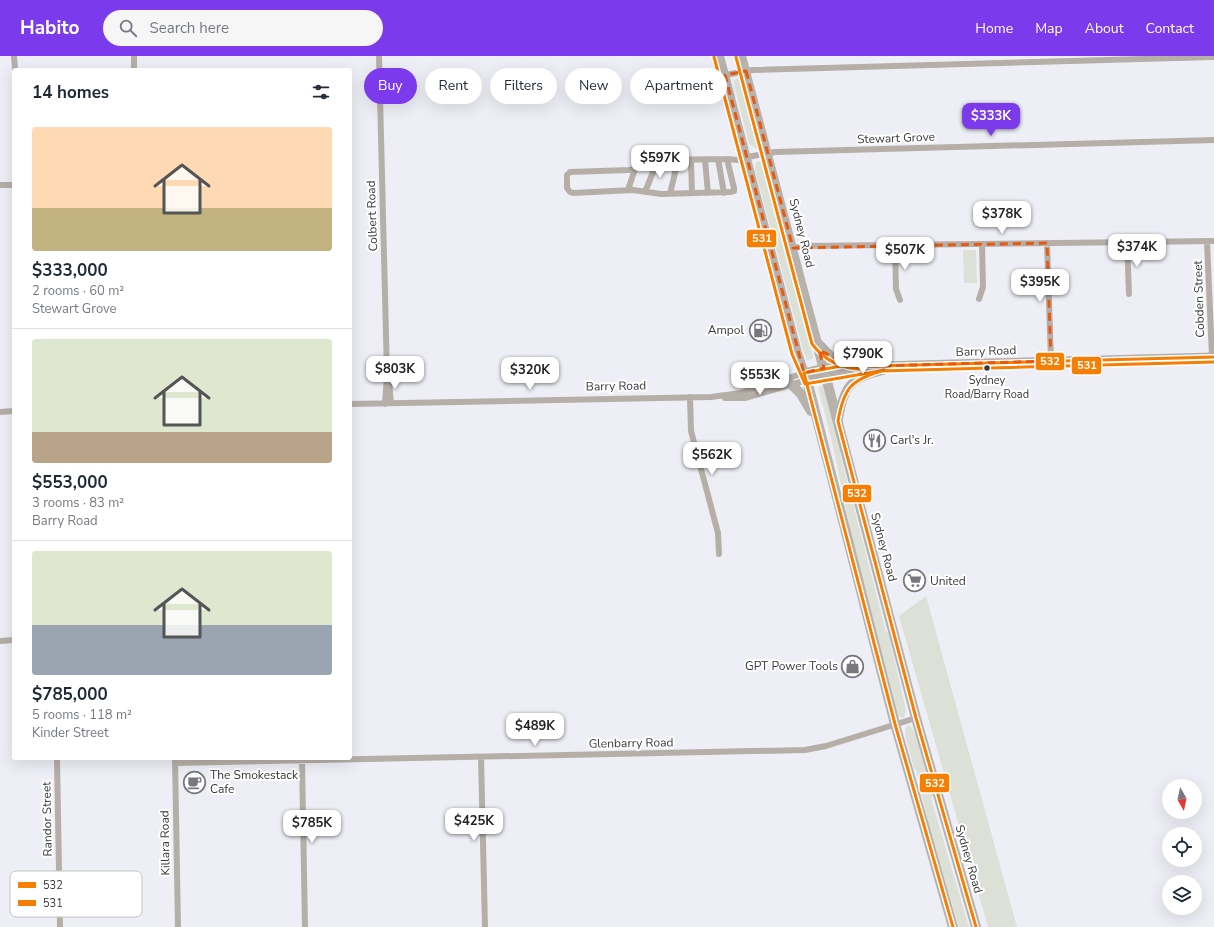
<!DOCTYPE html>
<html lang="en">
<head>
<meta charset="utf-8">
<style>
	body { margin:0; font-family:"Nunito Sans",sans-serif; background:#f6f6f7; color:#1f2937; height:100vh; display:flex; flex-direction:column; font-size:15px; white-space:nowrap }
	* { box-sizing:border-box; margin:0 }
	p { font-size:13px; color:#747a83 }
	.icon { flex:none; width:22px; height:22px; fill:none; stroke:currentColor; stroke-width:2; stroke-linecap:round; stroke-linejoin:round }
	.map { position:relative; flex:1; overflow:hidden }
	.drawer { position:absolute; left:12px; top:12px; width:340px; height:692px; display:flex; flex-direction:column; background:#fff; border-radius:4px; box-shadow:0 4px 16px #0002 }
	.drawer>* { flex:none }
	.top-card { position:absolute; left:364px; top:12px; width:380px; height:36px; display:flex; gap:8px }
	.needle { width:26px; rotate:171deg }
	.buttons { position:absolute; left:1162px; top:723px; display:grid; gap:8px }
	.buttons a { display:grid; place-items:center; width:40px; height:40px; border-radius:50%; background:#fff; box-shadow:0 4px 16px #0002; font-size:20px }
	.price { position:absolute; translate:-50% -34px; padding:0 9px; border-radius:8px; background:#fff; color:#222; font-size:13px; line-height:26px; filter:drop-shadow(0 1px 2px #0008) }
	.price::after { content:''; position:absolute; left:50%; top:24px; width:12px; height:9px; margin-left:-6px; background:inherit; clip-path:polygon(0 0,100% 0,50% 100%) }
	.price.on { background:#7c3aed; color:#fff }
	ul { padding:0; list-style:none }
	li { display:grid; align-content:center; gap:8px; height:212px; padding:0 20px }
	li+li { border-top:1px solid #e0e1e3 }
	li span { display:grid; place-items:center; height:124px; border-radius:4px; color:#555 }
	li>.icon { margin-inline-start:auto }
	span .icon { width:72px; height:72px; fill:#fffc; stroke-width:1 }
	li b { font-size:17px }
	h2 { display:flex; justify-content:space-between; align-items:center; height:48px; padding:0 20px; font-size:17px }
	.tag { padding:0 14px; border-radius:18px; background:#fff; box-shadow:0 4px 16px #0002; font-size:14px; line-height:36px }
	.tag.on { background:#7c3aed; color:#fff }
	header { display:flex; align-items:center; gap:24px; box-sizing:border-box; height:56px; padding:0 20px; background:#7c3aed; color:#fff }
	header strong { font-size:19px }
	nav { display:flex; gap:22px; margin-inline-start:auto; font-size:14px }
	.search { width:280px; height:36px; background:#f6f6f7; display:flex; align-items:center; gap:10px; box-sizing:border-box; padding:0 14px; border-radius:22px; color:#747a83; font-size:15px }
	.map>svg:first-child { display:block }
	.green { fill:#dde0d6 }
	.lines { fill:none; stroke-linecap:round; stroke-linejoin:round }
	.minor { stroke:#b6afa8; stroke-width:6 }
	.secondary { stroke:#b4aea8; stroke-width:9 }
	.trunk { stroke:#b8b2ad; stroke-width:10 }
	.bus-1-casing { stroke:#fff; stroke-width:6 }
	.bus-2-casing { stroke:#fff; stroke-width:6 }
	.bus-1 { stroke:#f57e03; stroke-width:3 }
	.bus-2 { stroke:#f57e03; stroke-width:3 }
	.marked { fill:none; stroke:#e8590c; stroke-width:3; stroke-dasharray:8 5; stroke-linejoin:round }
	.bus-dot { fill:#37383c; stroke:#fff; stroke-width:1.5 }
	.labels { text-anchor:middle; stroke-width:4; stroke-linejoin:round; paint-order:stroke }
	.bus-label { font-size:11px; fill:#37383c; stroke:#fff }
	.street-label { font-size:12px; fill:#37383c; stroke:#fff }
	.poi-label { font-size:12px; fill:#37383c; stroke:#fff; text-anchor:start }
	.key { fill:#fff; stroke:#c3c3c4; stroke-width:1 }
	.key-label { font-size:11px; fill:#37383c }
	.line-badge { stroke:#fff; stroke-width:1.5 }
	.badge-label { font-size:11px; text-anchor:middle; font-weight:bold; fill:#fff }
</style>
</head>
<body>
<header>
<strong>Habito</strong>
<div class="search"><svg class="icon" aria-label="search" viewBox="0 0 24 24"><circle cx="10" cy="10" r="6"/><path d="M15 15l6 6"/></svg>Search here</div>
<nav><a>Home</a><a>Map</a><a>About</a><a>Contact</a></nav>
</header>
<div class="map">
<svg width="1214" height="871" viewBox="0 0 1214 871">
	<rect width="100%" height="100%" fill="#eeeff6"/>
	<path class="green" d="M738,21L743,24L759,89L757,93L749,88L735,32L734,25Z
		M761,104L766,109L765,111L785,186L792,223L813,300V303L807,304L803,294L755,114L756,107Z
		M963,194H976L977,227H964Z
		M823,330L841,396L840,397L886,576H888L906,654L905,659L903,662L898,660L851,477L832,386L818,331Z
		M926,540L1017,871H988L899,560Z
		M909,669C918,673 930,729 933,741L931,742L969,871H959L929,770L916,713H914L905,678L906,671Z"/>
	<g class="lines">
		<path class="minor" d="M14,0L15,14
			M134,0V14
			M379,0L387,319L385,348
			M725,19L753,14L1214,1
			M747,101L775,96L1214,84
			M718,103L724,137
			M727,103L734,132V135L730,136L661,138L633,134L573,137L570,136L567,132V119L570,116L629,114L635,113L648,104L727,103L748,105
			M691,104L692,137
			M705,104L708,137
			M0,129H14
			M628,134L635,113
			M645,136L658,104
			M670,138L678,104
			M1207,185L1212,301
			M1127,186L1129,238
			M1047,187L1051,305
			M895,189L896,233L900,244
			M793,192L804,190L1214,185
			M979,243L983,231L982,188
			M389,327L391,347
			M690,341L691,375L718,477L719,498
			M725,342H745L807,324
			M350,348L711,341L741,337L804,317
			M0,356L14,355
			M0,585L14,584
			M481,701L485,871
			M57,702L60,871
			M175,702L178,871
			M302,705L305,871
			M175,707L805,694L826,690L916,662"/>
		<path class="secondary" d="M817,286L833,302L846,308
			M804,317C829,310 853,307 879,310L1214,301
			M807,324L870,312
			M838,365C845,325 851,323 888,313"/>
		<path class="trunk" d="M719,0L797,297L809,332L895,668L953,871
			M741,0L916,662L976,871
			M791,328L801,338L811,355"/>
		<defs>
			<path id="bus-1" d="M884,314C851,324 844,331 838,365L916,662L976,871
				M953,871L895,668L804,317L841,310H879L1214,301"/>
			<path id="bus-2" d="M714,1L792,298L805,328L880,315L1214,306
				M736,1L812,288C825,305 842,313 863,313"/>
		</defs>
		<use href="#bus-1" class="bus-1-casing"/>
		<use href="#bus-2" class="bus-2-casing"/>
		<use href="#bus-1" class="bus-1"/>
		<use href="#bus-2" class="bus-2"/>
	</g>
	<path class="marked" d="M746,15L793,192L1047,187L1051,305L879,310L849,309L819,294L824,312L804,317L725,19Z"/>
	<defs>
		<symbol id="fuel-ring" viewBox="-11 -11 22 22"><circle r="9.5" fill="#fff" stroke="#77787d" stroke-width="1.5"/><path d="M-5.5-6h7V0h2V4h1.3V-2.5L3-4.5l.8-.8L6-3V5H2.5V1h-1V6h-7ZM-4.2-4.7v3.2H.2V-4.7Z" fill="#77787d"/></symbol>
		<symbol id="restaurant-ring" viewBox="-11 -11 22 22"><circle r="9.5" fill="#fff" stroke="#77787d" stroke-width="1.5"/><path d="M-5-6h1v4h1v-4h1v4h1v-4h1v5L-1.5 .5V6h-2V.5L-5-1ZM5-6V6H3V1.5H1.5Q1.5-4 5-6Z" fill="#77787d"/></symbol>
		<symbol id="supermarket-ring" viewBox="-11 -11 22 22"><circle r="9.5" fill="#fff" stroke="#77787d" stroke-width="1.5"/><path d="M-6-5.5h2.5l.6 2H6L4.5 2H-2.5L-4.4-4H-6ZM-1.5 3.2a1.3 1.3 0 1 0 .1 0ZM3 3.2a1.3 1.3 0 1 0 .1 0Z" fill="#77787d"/></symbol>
		<symbol id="shop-ring" viewBox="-11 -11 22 22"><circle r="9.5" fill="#fff" stroke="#77787d" stroke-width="1.5"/><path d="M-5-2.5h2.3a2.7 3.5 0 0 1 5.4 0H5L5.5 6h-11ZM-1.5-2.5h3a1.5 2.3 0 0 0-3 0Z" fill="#77787d"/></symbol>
		<symbol id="cafe-ring" viewBox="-11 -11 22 22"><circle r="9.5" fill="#fff" stroke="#77787d" stroke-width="1.5"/><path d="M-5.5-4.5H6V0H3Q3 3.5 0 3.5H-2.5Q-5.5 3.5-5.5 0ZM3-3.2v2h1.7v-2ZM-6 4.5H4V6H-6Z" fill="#77787d"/></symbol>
	</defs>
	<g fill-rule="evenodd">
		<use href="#fuel-ring" x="748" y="262" width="25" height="25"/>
		<use href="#restaurant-ring" x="862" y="372" width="25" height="25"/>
		<use href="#supermarket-ring" x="902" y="512" width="25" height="25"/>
		<use href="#shop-ring" x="840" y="598" width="25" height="25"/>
		<use href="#cafe-ring" x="182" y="714" width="25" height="25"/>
	</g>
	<circle class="bus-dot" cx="987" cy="312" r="3.5"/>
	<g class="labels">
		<g class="bus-label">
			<text x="987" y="328">Sydney<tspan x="987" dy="14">Road/Barry Road</tspan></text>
		</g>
		<g class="street-label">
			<text transform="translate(896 82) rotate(-2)" y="4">Stewart Grove</text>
			<text transform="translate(372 160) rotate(-92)" y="4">Colbert Road</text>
			<text transform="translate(802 177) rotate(76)" y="4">Sydney Road</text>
			<text transform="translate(1199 243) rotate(-92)" y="4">Cobden Street</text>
			<text transform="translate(986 295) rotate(-2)" y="4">Barry Road</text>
			<text transform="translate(616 330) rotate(-1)" y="4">Barry Road</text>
			<text transform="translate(884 491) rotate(75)" y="4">Sydney Road</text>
			<text transform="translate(631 687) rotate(-1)" y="4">Glenbarry Road</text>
			<text transform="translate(47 763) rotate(-91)" y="4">Randor Street</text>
			<text transform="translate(165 787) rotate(-91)" y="4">Killara Road</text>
			<text transform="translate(969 803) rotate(74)" y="4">Sydney Road</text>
		</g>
		<g class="poi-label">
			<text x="744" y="278" text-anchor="end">Ampol</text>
			<text x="890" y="388">Carl's Jr.</text>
			<text x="930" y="529">United</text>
			<text x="838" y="614" text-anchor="end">GPT Power Tools</text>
			<text x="210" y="723">The Smokestack<tspan x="210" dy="14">Cafe</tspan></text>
		</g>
	</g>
	<rect x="10" y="815" width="132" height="46" rx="6" class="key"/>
	<rect x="18" y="826" width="18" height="6" fill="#f57e03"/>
	<rect x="18" y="844" width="18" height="6" fill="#f57e03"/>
	<g class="key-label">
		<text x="43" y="833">532</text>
		<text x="43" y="851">531</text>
	</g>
	<g class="line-badge">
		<rect x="746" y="173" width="31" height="19" rx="4" fill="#f57e03"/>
		<rect x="1035" y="296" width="30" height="19" rx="4" fill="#f57e03"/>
		<rect x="1071" y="300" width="31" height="19" rx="4" fill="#f57e03"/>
		<rect x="842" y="428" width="30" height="19" rx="4" fill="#f57e03"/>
		<rect x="919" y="717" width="31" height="20" rx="4" fill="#f57e03"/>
	</g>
	<g class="badge-label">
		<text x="762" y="186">531</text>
		<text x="1050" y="309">532</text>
		<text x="1087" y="313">531</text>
		<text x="857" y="441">532</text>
		<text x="935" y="731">532</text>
	</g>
</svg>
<div class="buttons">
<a><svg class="needle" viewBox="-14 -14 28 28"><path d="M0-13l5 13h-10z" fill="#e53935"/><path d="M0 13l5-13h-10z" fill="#747a83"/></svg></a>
<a><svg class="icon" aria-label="locate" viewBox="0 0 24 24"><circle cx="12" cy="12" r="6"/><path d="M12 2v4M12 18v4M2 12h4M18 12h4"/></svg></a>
<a><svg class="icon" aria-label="layers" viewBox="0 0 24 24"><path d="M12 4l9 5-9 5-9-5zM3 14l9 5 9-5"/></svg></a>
</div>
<b class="price on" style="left:991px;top:81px">$333K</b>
<b class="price" style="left:660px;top:123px">$597K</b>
<b class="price" style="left:1002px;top:179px">$378K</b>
<b class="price" style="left:1137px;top:212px">$374K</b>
<b class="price" style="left:905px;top:215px">$507K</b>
<b class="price" style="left:1040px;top:247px">$395K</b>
<b class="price" style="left:863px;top:319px">$790K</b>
<b class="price" style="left:395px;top:334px">$803K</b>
<b class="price" style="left:530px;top:335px">$320K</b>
<b class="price" style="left:760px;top:340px">$553K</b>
<b class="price" style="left:712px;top:420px">$562K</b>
<b class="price" style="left:535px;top:691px">$489K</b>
<b class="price" style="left:474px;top:786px">$425K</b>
<b class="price" style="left:312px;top:788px">$785K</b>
<div class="top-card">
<a class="tag on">Buy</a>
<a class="tag">Rent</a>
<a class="tag">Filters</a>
<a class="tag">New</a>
<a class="tag">Apartment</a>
</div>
<section class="drawer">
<h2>14 homes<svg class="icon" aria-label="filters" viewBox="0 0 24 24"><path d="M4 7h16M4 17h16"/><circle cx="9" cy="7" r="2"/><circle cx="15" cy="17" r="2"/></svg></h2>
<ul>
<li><span style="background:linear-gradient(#ffd9b3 65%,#c2b280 0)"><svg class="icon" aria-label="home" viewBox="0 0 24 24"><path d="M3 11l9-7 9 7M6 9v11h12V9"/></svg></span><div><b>$333,000</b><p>2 rooms · 60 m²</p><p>Stewart Grove</p></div></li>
<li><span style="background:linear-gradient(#dfe7d0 75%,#b9a48a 0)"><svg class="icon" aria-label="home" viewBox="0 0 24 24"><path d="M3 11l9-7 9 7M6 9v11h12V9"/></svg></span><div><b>$553,000</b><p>3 rooms · 83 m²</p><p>Barry Road</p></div></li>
<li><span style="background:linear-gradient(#dfe7d0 60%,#9aa5b1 0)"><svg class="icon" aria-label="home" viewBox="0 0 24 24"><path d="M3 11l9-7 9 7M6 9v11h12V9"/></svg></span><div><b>$785,000</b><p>5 rooms · 118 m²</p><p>Kinder Street</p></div></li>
</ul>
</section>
</div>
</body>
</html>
